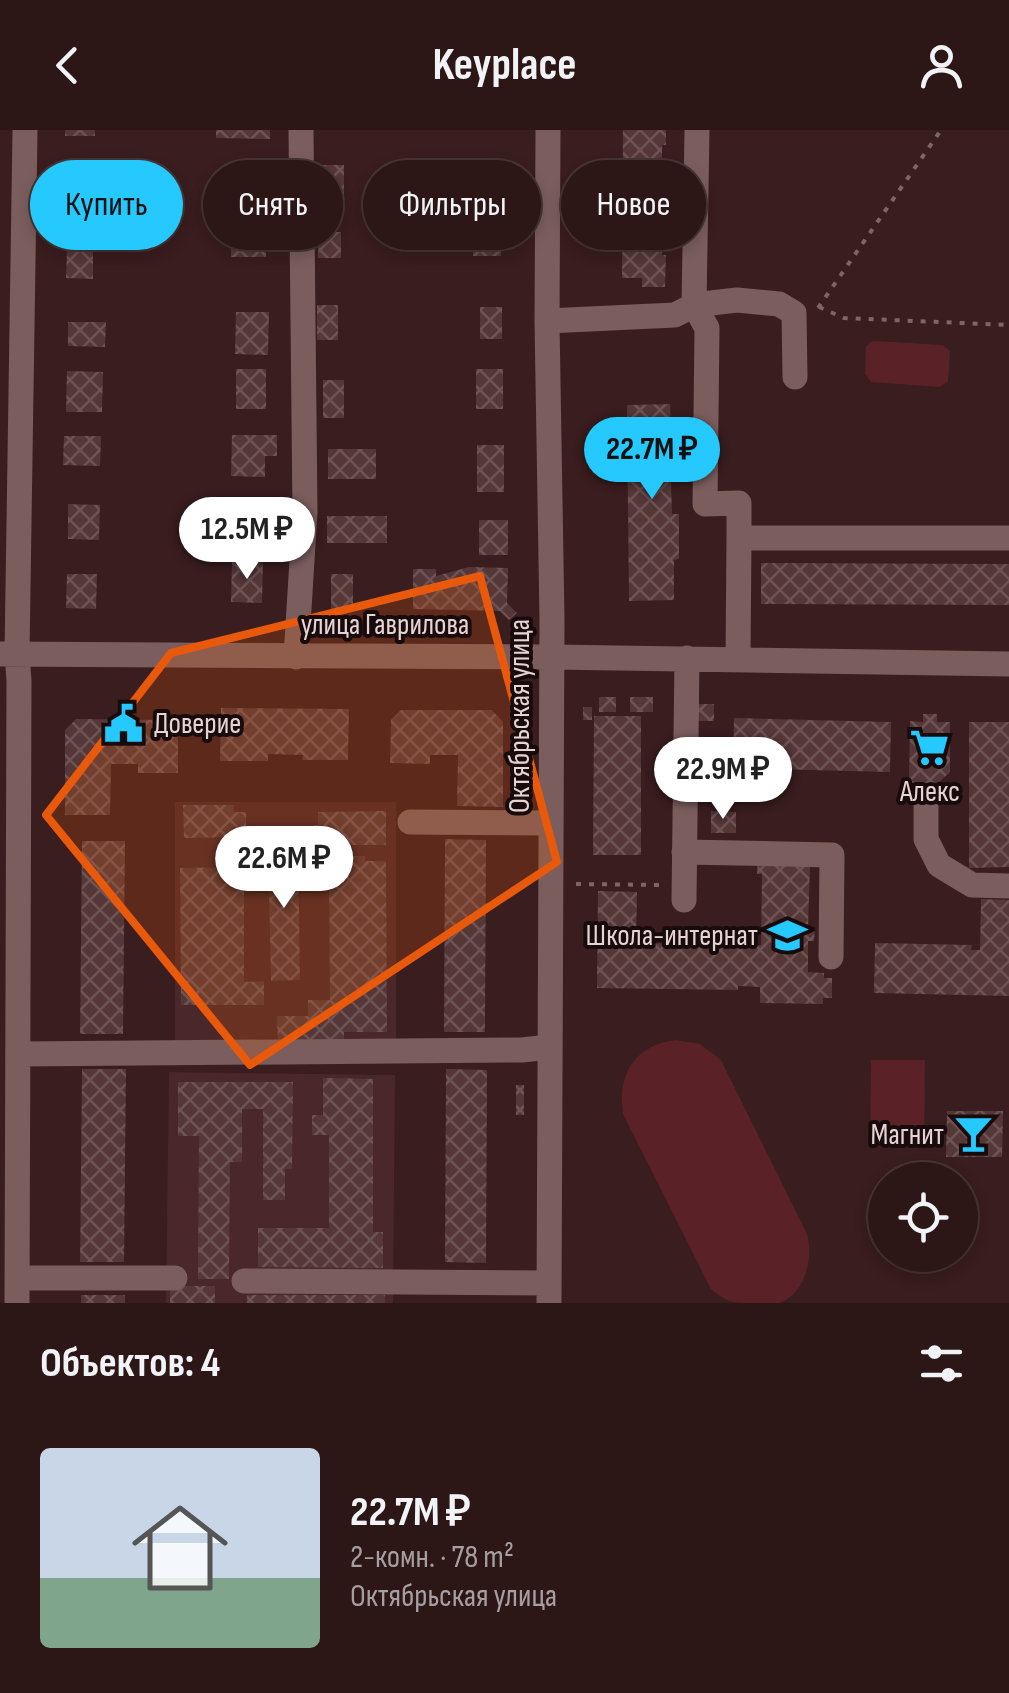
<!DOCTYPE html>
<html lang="ru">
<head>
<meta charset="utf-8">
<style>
	body { margin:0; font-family:"Sofia Sans Condensed",sans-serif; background:#382323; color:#f1f3f6; height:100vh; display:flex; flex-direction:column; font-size:38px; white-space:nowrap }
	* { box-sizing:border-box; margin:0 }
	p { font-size:32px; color:#a69fa1 }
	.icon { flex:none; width:55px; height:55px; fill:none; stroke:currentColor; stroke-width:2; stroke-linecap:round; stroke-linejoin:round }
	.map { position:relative; height:1173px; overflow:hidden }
	.sheet { display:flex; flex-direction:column; background:#2c1616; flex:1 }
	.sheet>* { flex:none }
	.hud { position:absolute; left:30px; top:30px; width:950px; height:90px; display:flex; gap:20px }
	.buttons { position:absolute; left:868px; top:1032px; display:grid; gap:20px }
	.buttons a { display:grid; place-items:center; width:110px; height:110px; border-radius:50%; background:#2c1616; box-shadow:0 5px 15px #0003,0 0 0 2px #483535; font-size:50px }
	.price { position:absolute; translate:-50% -85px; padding:0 22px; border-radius:35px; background:#fff; color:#222; font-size:32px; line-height:65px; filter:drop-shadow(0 2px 5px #0008) }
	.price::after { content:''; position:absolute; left:50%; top:60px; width:30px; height:22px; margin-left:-15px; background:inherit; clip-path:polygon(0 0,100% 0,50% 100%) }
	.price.current { background:#26c9fe; color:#111 }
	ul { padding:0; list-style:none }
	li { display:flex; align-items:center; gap:30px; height:250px; padding:0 40px }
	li+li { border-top:2px solid #483535 }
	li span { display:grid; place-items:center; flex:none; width:280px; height:200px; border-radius:10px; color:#555 }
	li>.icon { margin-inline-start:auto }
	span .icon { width:120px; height:120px; fill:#fffc; stroke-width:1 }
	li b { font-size:42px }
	h2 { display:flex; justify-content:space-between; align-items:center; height:120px; padding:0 40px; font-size:42px }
	.chip { padding:0 35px; border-radius:45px; background:#2c1616; box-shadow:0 5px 15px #0003,0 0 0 2px #483535; font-size:35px; line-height:90px }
	.chip.current { background:#26c9fe; color:#111 }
	header { display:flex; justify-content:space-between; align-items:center; height:130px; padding:0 40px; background:#2c1616; font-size:45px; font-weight:700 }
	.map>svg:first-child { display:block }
	.built { fill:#4a2728 }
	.garden { fill:#5a2227 }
	.building { fill:url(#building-cross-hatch) }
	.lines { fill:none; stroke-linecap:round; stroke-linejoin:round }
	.path { stroke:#7f6566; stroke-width:4; stroke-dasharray:5 8; stroke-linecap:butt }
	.minor { stroke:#7b5d5d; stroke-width:25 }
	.marked { fill:#e8590c; fill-opacity:0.2; stroke:#e8590c; stroke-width:8; stroke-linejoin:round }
	.labels { text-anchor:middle; stroke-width:8; stroke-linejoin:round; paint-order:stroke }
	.street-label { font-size:30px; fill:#e7d3d3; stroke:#180b0c }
	.poi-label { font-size:30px; fill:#e7d3d3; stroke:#180b0c; text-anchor:end }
</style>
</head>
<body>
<header><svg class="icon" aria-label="back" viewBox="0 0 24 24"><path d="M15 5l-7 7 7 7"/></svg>Keyplace<svg class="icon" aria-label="person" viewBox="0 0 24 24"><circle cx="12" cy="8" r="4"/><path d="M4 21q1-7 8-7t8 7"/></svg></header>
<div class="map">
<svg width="1009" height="1173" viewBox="0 0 1009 1173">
	<defs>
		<pattern id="building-cross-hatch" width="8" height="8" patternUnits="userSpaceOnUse" patternTransform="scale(2.5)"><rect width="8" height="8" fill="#563738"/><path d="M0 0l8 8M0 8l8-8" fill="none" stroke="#6e5354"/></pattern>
	</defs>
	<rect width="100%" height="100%" fill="#3a1d1e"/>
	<path class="built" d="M175,672H396V914H175Z
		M169,942L395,945L393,1173H166Z"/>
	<path class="garden" d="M873,211L943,215L950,221L948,251L940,257L871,252L865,244L866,216Z
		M676,910L700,914L721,930L807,1104C814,1127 805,1165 779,1173C772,1173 762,1173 755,1173C732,1173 728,1173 711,1159L623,984C617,944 635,915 676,910Z
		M871,930H925L924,1015L870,1014Z"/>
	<path class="building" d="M65,0H95V6H65Z
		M216,0H270V9L216,8Z
		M623,0H666V15H662V45H666V93H662V125H666L665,157H642V148H622Z
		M322,35H344V70H322Z
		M66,43H89V76H66Z
		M473,83H501V126H473Z
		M231,93L267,94L266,127H231Z
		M319,102H341V128H318Z
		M67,120H93V149L66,148Z
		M317,175H338V210H317Z
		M480,177H502V209H480Z
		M236,182H269L268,225L235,224Z
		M68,192H106L105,217L68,216Z
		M236,239H266V279H236Z
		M476,239H503V279H476Z
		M67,241L103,242L102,282H66Z
		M323,250H344V288H323Z
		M670,274L671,298H678L679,351L671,352L672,384H679V429L674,430V470L629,471L627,275Z
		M232,305H277V326H265V347L231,346Z
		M64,306H101L100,336L63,335Z
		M477,315H504V362H477Z
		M328,319H376V349H328Z
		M68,374L100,375L99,410L68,409Z
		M230,380H264V406L229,405Z
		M327,386H387V413H327Z
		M479,390H508V425H479Z
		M232,431H263L262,473L231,472Z
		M761,433L1009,434V475L761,474Z
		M469,437L508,438L507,473L517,483L509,490L500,481L413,479V439H436V446Z
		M67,444H97L96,479L66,478Z
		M331,444H353V480H331Z
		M599,567H616V582H599Z
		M630,567H653V582H630Z
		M694,574H714V591H694Z
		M583,577H592V590H583Z
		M221,578L349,579L348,630H302L303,625L268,624V631H220Z
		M401,580H492L503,592V677L457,676L458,625H430V634L390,633L391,590Z
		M923,584H937V592H950V642L938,653H909L910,591L923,592Z
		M594,586H641V725H593Z
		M734,588L891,592L890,642L733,638Z
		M76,589L168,590L178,600V643H138V634H111L110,685H65V600Z
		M969,592H1009V737L969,738Z
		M183,675H234V682H246V707L184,708Z
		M386,681V715H311V695H318V682Z
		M711,681L736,682V703H711Z
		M445,709L486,710L485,902H444Z
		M82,711H125L123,904H80Z
		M298,712L300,850L271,851L268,713Z
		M342,726H365V731H386L387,902H344V910L278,911L277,886H308V870H330L329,746H314V731H342Z
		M758,728L810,735L808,798H815L814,811H808V842L824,843V848H832V868H823V874L760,873V857L738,856V860L597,858L598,761L637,762L636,813L761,815L762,744H757Z
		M244,737V852L264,851V875H181L180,738Z
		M981,769L1009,770V866L874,863L875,813L972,815L971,820H980Z
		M82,939H126L124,1132H80Z
		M446,939L487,940L486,1133L445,1132Z
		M323,948L373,949V1102H383V1138L258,1137V1098H329V1005H312V985H323Z
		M178,952H293L292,1039H285V1070H263V979H242V1032H230L229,1149H198L199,1006H178Z
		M516,955H524V985H516Z
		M947,981H1003L1002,1027H946Z
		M170,1156H215V1173H170Z
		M81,1165H125V1173H81Z
		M247,1165H385V1173H247Z"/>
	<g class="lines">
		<path class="path" d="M819,177L844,188L1009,195
			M818,178L941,0
			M576,754L662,755"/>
		<path class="minor" d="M548,0L547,191L552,490L549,1173
			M547,191L675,185L694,175L697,0
			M795,247L794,183L779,174L737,170L694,175L707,198L705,374L739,373V408H1009
			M0,524L552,527L1009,534
			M296,527L305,382L301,0
			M738,530L739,408
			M926,676V709L939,735L972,755L1009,756
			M410,692L551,693
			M684,722L832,725L831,827
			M684,770L687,528
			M19,924L522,920L549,917
			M17,1148H175
			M244,1151L549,1153
			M17,1173L19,551L17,524L25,0"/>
	</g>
	<path class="marked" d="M480,446L557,732L250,935L46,685L171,523Z"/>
	<defs>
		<symbol id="civic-bare" viewBox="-9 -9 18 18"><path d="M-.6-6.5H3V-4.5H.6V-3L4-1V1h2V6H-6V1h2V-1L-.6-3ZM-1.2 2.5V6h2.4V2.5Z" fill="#26c9fe" stroke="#180b0c" stroke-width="2.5" paint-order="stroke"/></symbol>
		<symbol id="supermarket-bare" viewBox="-9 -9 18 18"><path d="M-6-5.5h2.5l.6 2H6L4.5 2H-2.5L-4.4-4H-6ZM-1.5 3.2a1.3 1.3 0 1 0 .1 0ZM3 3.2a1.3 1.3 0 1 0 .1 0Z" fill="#26c9fe" stroke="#180b0c" stroke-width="2.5" paint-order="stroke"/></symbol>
		<symbol id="school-bare" viewBox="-9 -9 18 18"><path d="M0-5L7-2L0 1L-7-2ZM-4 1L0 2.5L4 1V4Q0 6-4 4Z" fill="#26c9fe" stroke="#180b0c" stroke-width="2.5" paint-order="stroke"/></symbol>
		<symbol id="bar-bare" viewBox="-9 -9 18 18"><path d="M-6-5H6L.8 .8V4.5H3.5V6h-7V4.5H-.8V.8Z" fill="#26c9fe" stroke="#180b0c" stroke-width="2.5" paint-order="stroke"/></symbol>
	</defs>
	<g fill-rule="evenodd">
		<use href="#civic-bare" x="96" y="566" width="55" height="55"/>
		<use href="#supermarket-bare" x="902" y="590" width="55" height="55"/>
		<use href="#school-bare" x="760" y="778" width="55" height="55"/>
		<use href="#bar-bare" x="946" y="976" width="55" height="55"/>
	</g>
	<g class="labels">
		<g class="street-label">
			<text x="385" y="504">улица Гаврилова</text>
			<text transform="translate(519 586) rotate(-90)" y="10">Октябрьская улица</text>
		</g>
		<g class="poi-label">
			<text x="154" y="603" text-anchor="start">Доверие</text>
			<text x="930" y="671" text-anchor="middle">Алекс</text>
			<text x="758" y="815">Школа-интернат</text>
			<text x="944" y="1014">Магнит</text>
		</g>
	</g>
</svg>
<div class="buttons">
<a><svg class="icon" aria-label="locate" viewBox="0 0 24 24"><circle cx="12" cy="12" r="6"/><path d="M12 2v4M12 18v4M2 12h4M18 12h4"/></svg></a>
</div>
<b class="price current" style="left:652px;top:372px">22.7M ₽</b>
<b class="price" style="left:247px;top:452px">12.5M ₽</b>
<b class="price" style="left:723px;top:692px">22.9M ₽</b>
<b class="price" style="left:284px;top:781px">22.6M ₽</b>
<div class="hud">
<a class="chip current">Купить</a>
<a class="chip">Снять</a>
<a class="chip">Фильтры</a>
<a class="chip">Новое</a>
</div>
</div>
<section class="sheet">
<h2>Объектов: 4<svg class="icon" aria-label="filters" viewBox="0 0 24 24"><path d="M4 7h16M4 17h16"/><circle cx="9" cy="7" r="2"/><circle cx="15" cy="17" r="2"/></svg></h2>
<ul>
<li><span style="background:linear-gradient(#c9d6e8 65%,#7fa58c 0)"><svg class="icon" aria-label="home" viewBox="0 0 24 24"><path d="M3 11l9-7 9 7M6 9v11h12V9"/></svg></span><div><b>22.7M ₽</b><p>2-комн. · 78 m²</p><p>Октябрьская улица</p></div></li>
</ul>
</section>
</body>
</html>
